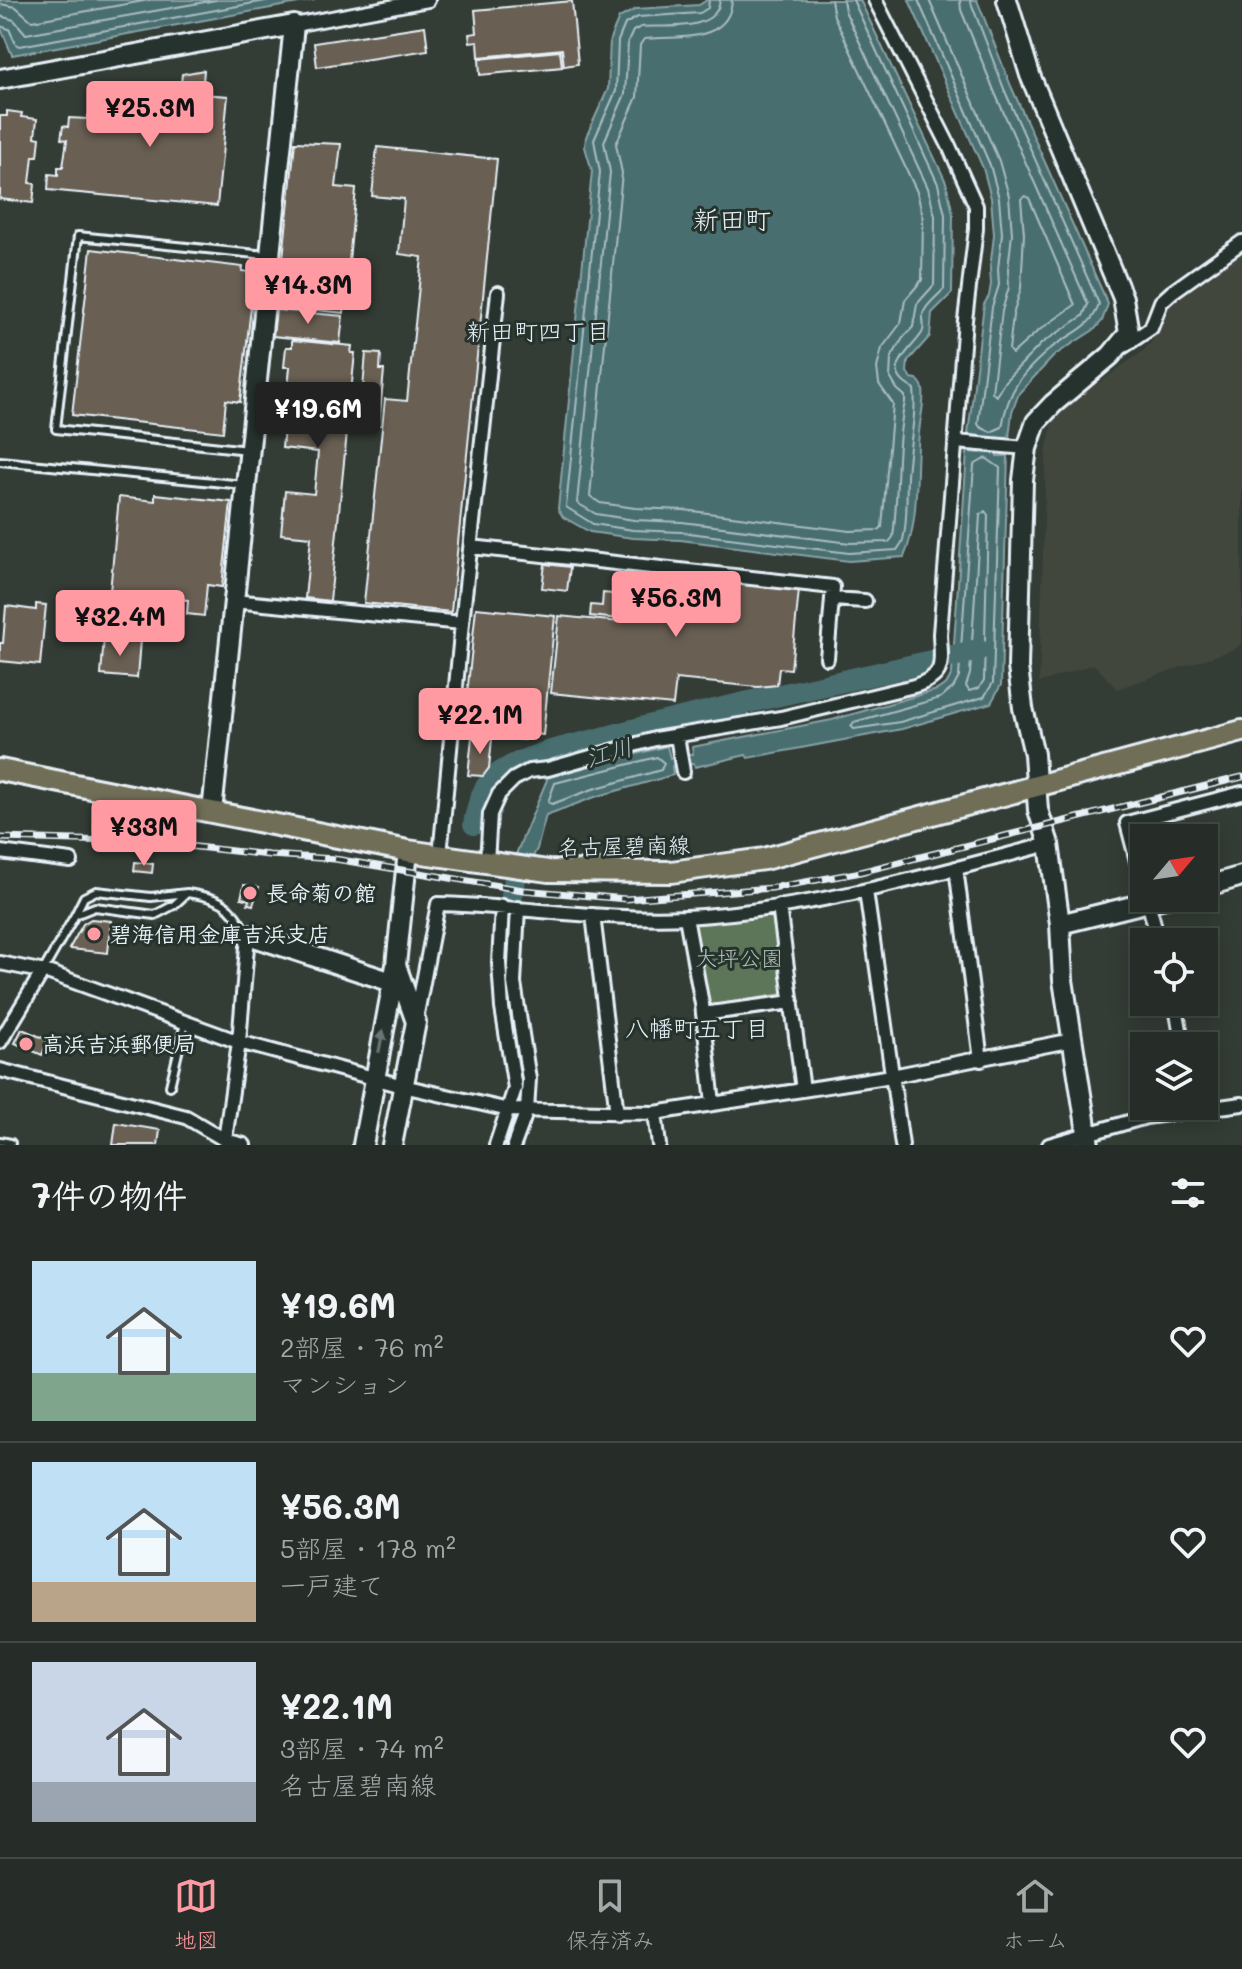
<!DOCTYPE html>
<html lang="ja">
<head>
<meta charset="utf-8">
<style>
	body { margin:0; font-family:Mali,"Klee One",sans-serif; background:#2e3530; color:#f1f3f6; height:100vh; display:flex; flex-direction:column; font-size:30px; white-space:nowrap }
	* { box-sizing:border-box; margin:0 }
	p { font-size:26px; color:#a4a8a8 }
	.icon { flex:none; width:44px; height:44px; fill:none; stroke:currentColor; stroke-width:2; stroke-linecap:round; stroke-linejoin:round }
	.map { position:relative; height:1145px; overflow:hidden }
	.sheet { display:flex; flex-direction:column; background:#262d28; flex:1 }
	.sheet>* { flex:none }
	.needle { width:52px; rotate:61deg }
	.controls { position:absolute; left:1130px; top:824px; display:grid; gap:16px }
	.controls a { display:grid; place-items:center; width:88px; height:88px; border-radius:0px; background:#262d28; box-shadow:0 4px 20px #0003,0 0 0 2px #424945; font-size:40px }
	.price { position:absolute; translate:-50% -68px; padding:0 18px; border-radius:8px; background:#ff9aa2; color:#111; font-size:26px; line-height:52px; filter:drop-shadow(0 2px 4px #0008) }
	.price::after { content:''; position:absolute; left:50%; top:48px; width:24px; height:18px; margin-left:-12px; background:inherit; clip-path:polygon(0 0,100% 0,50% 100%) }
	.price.on { background:#222; color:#fff }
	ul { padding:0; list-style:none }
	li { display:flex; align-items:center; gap:24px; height:200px; padding:0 32px }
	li+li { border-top:2px solid #424945 }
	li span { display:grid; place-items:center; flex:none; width:224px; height:160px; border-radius:0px; color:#555 }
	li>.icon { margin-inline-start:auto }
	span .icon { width:96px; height:96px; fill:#fffc; stroke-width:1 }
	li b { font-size:34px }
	h2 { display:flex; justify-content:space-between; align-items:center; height:96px; padding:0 32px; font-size:34px }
	.tabs { display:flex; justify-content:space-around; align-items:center; height:112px; border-top:2px solid #424945; background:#262d28; font-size:22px; color:#a4a8a8 }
	.tabs a { display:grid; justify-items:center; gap:4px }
	.tabs .on { color:#ff9aa2 }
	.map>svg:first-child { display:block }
	.built { fill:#43463e }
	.green { fill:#5d7458; stroke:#a2b2a8; stroke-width:2 }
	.water { fill:#4a6e6f; stroke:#89a2a6; stroke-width:2 }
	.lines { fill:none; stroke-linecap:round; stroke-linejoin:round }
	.shore { stroke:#a9bdc1; stroke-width:2 }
	.river { stroke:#4a6e6f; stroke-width:22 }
	.building { fill:#695f53; stroke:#e8f1f8; stroke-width:2 }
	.lane-casing { stroke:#e8f1f8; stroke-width:12 }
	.street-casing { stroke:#e8f1f8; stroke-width:18 }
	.secondary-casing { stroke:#e8f1f8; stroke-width:24 }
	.primary-casing { stroke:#e8f1f8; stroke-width:26 }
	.lane { stroke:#26332d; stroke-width:6 }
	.street { stroke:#26332d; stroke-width:12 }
	.secondary { stroke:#26332d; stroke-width:18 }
	.primary { stroke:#716e59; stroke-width:20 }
	.rail-casing { stroke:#e8f1f8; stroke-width:7 }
	.rail { stroke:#26332d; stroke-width:4; stroke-dasharray:12; stroke-linecap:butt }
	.oneway { fill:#6a7674 }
	.poi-dot { fill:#ff9aa2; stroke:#26332d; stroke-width:3 }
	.labels { text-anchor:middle; stroke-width:6; stroke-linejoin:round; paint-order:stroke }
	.street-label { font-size:22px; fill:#e8f1f8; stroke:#26332d }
	.poi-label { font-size:22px; font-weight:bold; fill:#e8f1f8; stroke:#26332d; text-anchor:start }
	.park-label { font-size:22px; fill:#b0bfb8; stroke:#26332d }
	.neighbourhood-label { font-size:24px; fill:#e8f1f8; stroke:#26332d }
	.water-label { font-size:24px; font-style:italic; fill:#a9bdc1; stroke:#26332d }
	.quarter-label { font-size:26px; fill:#e8f1f8; stroke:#26332d }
</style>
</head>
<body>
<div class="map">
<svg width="1242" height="1145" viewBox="0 0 1242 1145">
	<rect width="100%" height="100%" fill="#333c35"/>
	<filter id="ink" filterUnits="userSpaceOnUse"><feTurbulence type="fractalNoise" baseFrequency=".0125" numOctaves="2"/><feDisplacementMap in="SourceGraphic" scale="16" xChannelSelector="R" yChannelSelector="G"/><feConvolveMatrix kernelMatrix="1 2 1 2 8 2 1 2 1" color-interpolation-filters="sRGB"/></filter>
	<g filter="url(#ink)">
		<path class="built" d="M1242,246V643L1235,649L1117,689L1094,664L1039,683L1046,452L1054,415L1143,351L1153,340L1147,327L1183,282Z"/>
		<path class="green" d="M772,914L784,994L706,1006L694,923Z"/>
		<path class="water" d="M0,0H315L12,55L0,26Z
			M707,0H860L946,182L953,214L952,293L932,313L930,336L908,361L907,372L911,378L917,379C921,384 922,383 923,389C925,404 920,418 919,433C915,473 920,520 904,557L849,561L680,540L633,538L590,532L563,517L558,509L592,171L585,147L586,137L608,89L610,39L619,18L636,9L699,5Z
			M909,0H977L1011,86L1108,304L1102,321L1095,329L1055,355L1019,393L1012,412L1009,438H996L997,456H1008L1001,685L991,703L902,729L748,758L746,755L695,767L694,763L672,766L673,775L595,797L546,815L537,849L521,879L516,897L505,895L516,854L548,777L667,746L670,758L693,754L692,747L832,720L937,690L947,683L952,673L967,452L980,453L983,437L968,434L984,304L989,296L991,284L990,269L994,235L991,198L983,168Z"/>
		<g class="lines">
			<path class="shore" d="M709,0L708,8L700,13L638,17L625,24L618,41L616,91L594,140L600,172L566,507L593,524L633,530L681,532L849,553L897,550C900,546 901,545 903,540C908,519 906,498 907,477C908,448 917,417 914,389C878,371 911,351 922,333C926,327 922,321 923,314C926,304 937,297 944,289L945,215L938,184L853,0
				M720,0C717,33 664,25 641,27L633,31L628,42L625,94L604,142L610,172L577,503L596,514L634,520L682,522L850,543L889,542L893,537C899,492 895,447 905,402V396L897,389L890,377L891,358L903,338L913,327L917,304L934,285L935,216L928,188L845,11L843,0
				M732,0C730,44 675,36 644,39L640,45L637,97L616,144L622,173L590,496L600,503L635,508L684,510L850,531L879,530L882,527L893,404L879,384L877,368L882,348L901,323L905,300L922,280L923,217L917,192L834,16L831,0
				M918,0L990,165L999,198L1002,234L998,269L999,285L992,307L978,424L980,427L991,432L1002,427C1008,390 1021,374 1050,349C1068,334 1092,329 1099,304L1004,89L970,0
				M929,0L999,161L1009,196L1012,234L1008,269L1009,287L1002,311L992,392L996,396L1005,381L1042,343L1083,316L1088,304L995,93L961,10L960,0
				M0,4L16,7L32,21L149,0
				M0,16L14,20L26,34L216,0
				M0,26L9,29L16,44L20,46L271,0
				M1025,196L1029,198L1075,305L1038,331L1012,354L1009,350L1013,315L1021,288L1024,234L1021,199Z
				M986,458L1000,468L993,683L984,697L900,722L854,729L851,726L854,722L940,698L953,688L959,677L974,465Z
				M985,511L988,515L984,680L979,688L969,691L966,686L970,674L980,515Z
				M657,757L664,763L661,770L593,789L552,804L548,802L555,783Z"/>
			<path class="river" d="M474,824C478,804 482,784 501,772C532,752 574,746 610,736C732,703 856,680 978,650
				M506,1145C512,1126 520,1106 522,1086C525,1057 513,1018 508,989C504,961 509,892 519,867"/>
		</g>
		<path class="building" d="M572,1L578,64L564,66L562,49L479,57L478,41L470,42L469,34L477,33L475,10Z
			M425,26L428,50L317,67L314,43Z
			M560,51L562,67L480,75L479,59Z
			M204,70L202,94L228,96L217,206L48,190L49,174L58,175V167H63L67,140L61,139L63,126L68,127L69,118L88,119V116L129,121L131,100L171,90L180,92L182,74Z
			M7,111L22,113L21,117L37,119L35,137L40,138L38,156H33L30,183L35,184L33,203L0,199V116H7Z
			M295,142L341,144L336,187L356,189L344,313L278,306Z
			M377,147L497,159L451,612L364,603L385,399L407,401L422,257L399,254L404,199L372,196Z
			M91,249L243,267L242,271L255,273L240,402L226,400L223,432L72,415Z
			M276,310L343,316L340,343L273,336Z
			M292,340L352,346L351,353H355L330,601L305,598L311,537L281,534L285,491L314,494L318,452L282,448L290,367H284L286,347H292Z
			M366,353L381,354L380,370H384L379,425L360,423Z
			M155,494L231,502L222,587L207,585L204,616L187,614L188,600L110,592L119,497L155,501Z
			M545,564L570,567L567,591L542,588Z
			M625,573L799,590L791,669L779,668L777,685L758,687L676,679L673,705L551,693L559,616L620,622L621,619L590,616L591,605L602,606L603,593L623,595Z
			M36,604L46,605L40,665L0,661V643H3L6,606L36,610Z
			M476,608L555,616L543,735L525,733V740L463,734Z
			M104,637L140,640L137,678L101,675Z
			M472,737L492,739L489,768L483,776L468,775Z
			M95,812L116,814L115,818L161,821L160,834L94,830Z
			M166,822L176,824L173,837L163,835Z
			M135,862L153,864L152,873L134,871Z
			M244,885L259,887L253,905L248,904L249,900L241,898Z
			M91,919L111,921L108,953L69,949L83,924Z
			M22,1029L48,1040L42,1055L15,1043Z
			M116,1123L160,1130L158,1145H113Z"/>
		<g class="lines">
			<defs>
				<path id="lane" d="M248,450L56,429L78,236L266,255
					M0,461L244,485
					M75,915L84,897L96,891L151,897L187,893
					M43,971L75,915L95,907L155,915L174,905L187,893C221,898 231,904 247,934
					M170,1086L185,1023
					M0,1141L11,1143"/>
				<path id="street" d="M294,25L428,0
					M1124,346L1151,328L1161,302L1172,292L1242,242
					M956,442L1027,448
					M471,547L833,587L827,658
					M832,599L865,601
					M233,601L462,623L440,855
					M462,623L498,293
					M677,736L683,772
					M0,852L71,861
					M487,862L490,814L499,794L514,779L529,771L548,769L655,739L781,718L914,686C947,676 941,663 940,634L965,320L976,229V206L949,146L875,0
					M956,868L981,1060
					M1144,888L1127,823L1242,793
					M866,891L902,1145
					M1147,898L1159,942
					M779,906L803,1090
					M593,915L617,1114
					M686,917L702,1004L713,1103
					M0,963L50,973L239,1042L403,1086L509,1110L655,1113L892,1076L1073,1040
					M1175,1002L1183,1046
					M703,1014L792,1002
					M416,1019L438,904C520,906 604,921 686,917C810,910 930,875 1049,844
					M0,1042L43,971
					M0,1070L186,1117L225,1140L244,1145
					M655,1113L659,1145
					M225,1140L239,1042L248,935
					M496,1145L515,1088L502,1008L499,963L502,906
					M514,1145L527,1110L529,1079L514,983L518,908
					M1049,1145L1146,1117L1242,1104"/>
				<path id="secondary" d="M1007,0L1030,75L1123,298L1129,333L1111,355L1053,404L1036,422L1027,448L1023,480L1018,667L1023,708L1034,754L1038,810L1049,844L1060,924L1063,980L1089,1145
					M0,79L294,25L212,812
					M1204,887L1242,876
					M1060,924L1165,898
					M248,935L392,982
					M363,1145L396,965L408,851
					M392,1145L416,1022L397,968"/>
				<path id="primary" d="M0,770L408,851L548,871L671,872L764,859L1242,731"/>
			</defs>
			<use href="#lane" class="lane-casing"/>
			<use href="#street" class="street-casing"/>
			<use href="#secondary" class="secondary-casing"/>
			<use href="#primary" class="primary-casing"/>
			<use href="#lane" class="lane"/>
			<use href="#street" class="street"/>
			<use href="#secondary" class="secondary"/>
			<use href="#primary" class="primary"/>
			<defs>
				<path id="rail" d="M0,838L151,842L269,855L335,859L523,890L626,899L772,888L856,873L1242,777"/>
			</defs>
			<use href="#rail" class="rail-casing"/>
			<use href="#rail" class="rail"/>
		</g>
		<defs><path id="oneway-solid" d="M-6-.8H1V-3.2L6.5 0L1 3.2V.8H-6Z" transform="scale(2)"/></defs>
		<use class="oneway" href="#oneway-solid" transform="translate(381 1041) rotate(-79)"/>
	</g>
	<g class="poi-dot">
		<circle cx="250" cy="893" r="8"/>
		<circle cx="94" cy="934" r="8"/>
		<circle cx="26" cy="1044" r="8"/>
	</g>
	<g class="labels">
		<g class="street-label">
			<text transform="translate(624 846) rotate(-1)" y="8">名古屋碧南線</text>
		</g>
		<g class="poi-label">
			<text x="266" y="901">長命菊の館</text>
			<text x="110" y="942">碧海信用金庫吉浜支店</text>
			<text x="42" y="1052">高浜吉浜郵便局</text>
		</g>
		<g class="park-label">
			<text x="739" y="966">大坪公園</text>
		</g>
		<g class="neighbourhood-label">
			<text x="538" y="340">新田町四丁目</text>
			<text x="697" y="1037">八幡町五丁目</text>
		</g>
		<g class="water-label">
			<text transform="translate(609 753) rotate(-16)" y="8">江川</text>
		</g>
		<g class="quarter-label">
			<text x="732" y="229">新田町</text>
		</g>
	</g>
</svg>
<div class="controls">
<a><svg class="needle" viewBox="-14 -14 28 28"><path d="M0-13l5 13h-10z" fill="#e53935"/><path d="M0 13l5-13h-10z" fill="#a4a8a8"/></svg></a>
<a><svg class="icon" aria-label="locate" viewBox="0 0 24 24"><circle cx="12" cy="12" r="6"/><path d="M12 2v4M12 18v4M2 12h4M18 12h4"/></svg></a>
<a><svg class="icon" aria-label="layers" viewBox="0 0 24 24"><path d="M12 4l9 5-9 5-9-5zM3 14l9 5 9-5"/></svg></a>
</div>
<b class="price" style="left:150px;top:149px">¥25.3M</b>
<b class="price" style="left:308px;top:326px">¥14.3M</b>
<b class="price on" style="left:318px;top:450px">¥19.6M</b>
<b class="price" style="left:676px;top:639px">¥56.3M</b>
<b class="price" style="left:120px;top:658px">¥32.4M</b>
<b class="price" style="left:480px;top:756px">¥22.1M</b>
<b class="price" style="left:144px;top:868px">¥33M</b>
</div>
<section class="sheet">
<h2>7件の物件<svg class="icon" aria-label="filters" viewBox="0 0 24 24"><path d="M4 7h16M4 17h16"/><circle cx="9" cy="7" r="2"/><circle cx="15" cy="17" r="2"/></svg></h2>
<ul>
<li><span style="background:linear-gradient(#bfe0f5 70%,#7fa58c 0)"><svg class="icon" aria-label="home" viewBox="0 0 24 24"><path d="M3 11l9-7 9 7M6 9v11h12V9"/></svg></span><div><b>¥19.6M</b><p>2部屋 · 76 m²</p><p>マンション</p></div><svg class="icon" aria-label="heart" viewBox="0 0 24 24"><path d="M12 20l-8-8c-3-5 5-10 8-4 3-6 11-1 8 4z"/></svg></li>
<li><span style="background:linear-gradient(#bfe0f5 75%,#b9a48a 0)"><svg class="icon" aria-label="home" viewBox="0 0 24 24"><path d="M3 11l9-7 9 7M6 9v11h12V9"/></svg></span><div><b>¥56.3M</b><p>5部屋 · 178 m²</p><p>一戸建て</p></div><svg class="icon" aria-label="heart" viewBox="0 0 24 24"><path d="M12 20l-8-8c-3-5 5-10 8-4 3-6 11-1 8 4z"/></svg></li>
<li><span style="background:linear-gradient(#c9d6e8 75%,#9aa5b1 0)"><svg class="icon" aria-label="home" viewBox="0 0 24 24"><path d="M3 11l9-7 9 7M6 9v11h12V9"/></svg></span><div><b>¥22.1M</b><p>3部屋 · 74 m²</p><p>名古屋碧南線</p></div><svg class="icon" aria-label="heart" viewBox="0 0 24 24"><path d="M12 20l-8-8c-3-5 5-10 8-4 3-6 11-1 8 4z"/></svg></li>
</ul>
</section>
<nav class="tabs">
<a class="on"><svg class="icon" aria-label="map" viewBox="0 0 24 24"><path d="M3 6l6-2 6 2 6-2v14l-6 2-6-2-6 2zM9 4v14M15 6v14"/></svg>地図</a>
<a><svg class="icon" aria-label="saved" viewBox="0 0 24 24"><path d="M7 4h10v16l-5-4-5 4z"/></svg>保存済み</a>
<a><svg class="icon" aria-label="home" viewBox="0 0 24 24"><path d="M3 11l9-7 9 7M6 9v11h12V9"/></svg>ホーム</a>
</nav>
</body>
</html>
